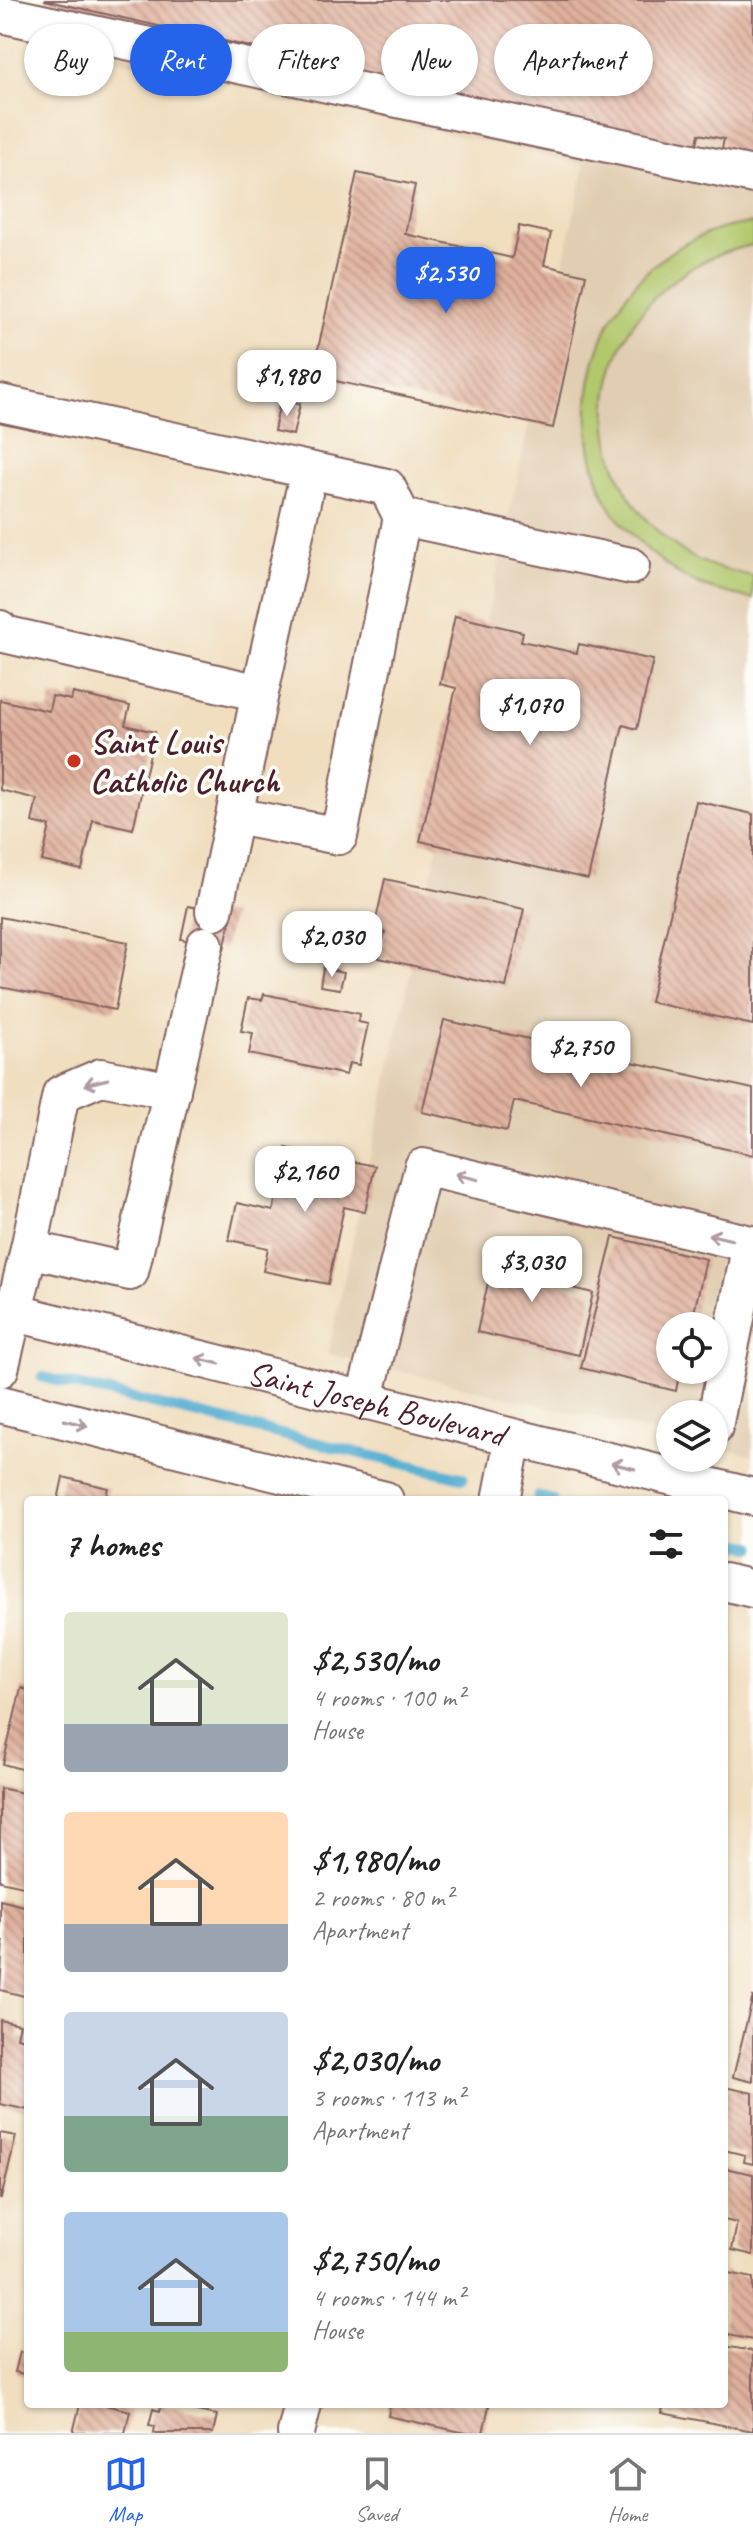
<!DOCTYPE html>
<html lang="en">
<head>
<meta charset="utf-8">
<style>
	body { margin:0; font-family:Caveat,sans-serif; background:#f6f6f6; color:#222; height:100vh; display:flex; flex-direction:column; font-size:30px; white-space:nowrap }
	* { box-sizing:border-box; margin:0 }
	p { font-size:26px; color:#767676 }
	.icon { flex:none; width:44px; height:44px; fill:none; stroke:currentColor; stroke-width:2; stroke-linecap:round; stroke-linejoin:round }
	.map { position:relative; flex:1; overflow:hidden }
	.panel { position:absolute; left:24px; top:1496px; width:704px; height:912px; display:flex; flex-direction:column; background:#fff; border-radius:8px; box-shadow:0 2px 6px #0004 }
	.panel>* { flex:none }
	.banner { position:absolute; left:24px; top:24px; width:706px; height:72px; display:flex; gap:16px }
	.controls { position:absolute; left:656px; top:1312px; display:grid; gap:16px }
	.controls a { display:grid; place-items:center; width:72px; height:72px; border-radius:50%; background:#fff; box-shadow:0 2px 6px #0004; font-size:40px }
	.price { position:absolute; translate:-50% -68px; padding:0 18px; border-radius:16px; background:#fff; color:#222; font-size:26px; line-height:52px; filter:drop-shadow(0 2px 4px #0008) }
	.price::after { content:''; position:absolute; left:50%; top:48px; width:24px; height:18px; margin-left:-12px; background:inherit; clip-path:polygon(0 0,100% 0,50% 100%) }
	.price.active { background:#2563eb; color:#fff }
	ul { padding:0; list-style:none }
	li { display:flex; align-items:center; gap:24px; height:200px; padding:0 40px }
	li span { display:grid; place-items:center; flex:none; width:224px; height:160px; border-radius:8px; color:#555 }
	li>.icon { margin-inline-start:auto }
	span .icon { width:96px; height:96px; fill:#fffc; stroke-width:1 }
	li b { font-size:34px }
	h2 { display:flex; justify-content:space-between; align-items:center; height:96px; padding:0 40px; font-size:34px }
	.tag { padding:0 28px; border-radius:36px; background:#fff; box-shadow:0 2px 6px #0004; font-size:28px; line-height:72px }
	.tag.active { background:#2563eb; color:#fff }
	.menu { display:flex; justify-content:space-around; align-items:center; height:112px; border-top:2px solid #e0e0e0; background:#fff; font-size:22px; color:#767676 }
	.menu a { display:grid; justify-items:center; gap:4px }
	.menu .active { color:#2563eb }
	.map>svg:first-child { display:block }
	.built { fill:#e1cdb1; fill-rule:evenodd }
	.pitch { fill:#b2c86d; stroke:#7e744c; stroke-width:2 }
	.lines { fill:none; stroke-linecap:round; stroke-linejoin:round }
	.stream { stroke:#53add0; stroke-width:11 }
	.building { fill:url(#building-back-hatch) }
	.minor-casing { stroke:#84625f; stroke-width:40 }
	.minor { stroke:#fff; stroke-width:36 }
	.oneway { stroke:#ae9aa0 }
	.poi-dot { fill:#c8321e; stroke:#fdfcf7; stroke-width:3 }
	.labels { text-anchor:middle; stroke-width:7; stroke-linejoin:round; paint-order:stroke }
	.poi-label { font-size:34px; font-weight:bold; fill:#4a1f2b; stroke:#fdfcf7; text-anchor:start }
	.street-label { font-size:34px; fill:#4a1f2b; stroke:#fdfcf7 }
</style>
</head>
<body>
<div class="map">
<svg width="753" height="2433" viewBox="0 0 753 2433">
	<defs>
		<pattern id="building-back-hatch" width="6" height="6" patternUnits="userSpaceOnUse" patternTransform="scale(2)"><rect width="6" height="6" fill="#e0b19d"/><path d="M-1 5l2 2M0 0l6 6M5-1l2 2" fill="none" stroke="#b88f80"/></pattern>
	</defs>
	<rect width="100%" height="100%" fill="#fdfcf7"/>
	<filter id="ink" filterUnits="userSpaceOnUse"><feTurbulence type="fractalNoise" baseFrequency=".0125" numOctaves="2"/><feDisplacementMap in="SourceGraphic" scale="16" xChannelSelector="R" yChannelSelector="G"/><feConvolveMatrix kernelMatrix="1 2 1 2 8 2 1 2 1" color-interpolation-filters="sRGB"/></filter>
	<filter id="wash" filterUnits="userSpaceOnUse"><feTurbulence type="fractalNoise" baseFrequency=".006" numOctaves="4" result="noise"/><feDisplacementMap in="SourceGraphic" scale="32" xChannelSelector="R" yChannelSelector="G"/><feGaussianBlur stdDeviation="1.8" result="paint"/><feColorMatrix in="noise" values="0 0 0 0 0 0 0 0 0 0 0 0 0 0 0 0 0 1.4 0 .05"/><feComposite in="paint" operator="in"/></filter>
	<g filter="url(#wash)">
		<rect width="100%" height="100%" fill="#f0debf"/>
		<path class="built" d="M0,0H753V1456L714,1446V1414H670V1436L328,1354L585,165L0,33ZM670,1326H714V1370H670Z"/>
		<path class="pitch" d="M753,223V245C598,275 552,465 684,552C705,566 729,571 753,576V599C735,595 717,591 700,585C672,574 638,543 619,520C603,502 594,470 590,447C574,340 641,234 753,223Z"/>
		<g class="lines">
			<path class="stream" d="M42,1377L463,1478
				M538,1497L552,1500
				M724,1541L753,1547"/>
		</g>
		<g id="blocks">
			<path class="building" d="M44,0H753V166L720,158L724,139L699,134L696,148L344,84L348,69Z
				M357,173L415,185L405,234L512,258L519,226L551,233L544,265L586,275L553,428L312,376Z
				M280,401L300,404L293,435L274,431Z
				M455,616L523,632L521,641L577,653L579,644L653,660L637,729L623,725L588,879L420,841L456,688L440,684Z
				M73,693L130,706L125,725L155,732L133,829L93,820L82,870L42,861L50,826L32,822L37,799L0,790V700L49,711L52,696L71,700Z
				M696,801L753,814V1025L650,1002Z
				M385,879L524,909L506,987L379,958L385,932L374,929Z
				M188,906L232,915L224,949L181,939Z
				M0,917L128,942L115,1010L0,987Z
				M323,968L344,972L340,989L320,986Z
				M264,994L360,1014L358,1022L368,1024L359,1065L349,1063L346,1075L249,1054L253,1033L241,1031L248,998L262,1000Z
				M444,1020L753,1089V1155L514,1101L507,1131L422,1112Z
				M286,1148L375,1166L365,1212L344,1207L328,1284L263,1271L268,1248L229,1240L237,1203L273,1211Z
				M613,1237L706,1259L691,1326H670V1370H680L676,1391L581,1368Z
				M498,1238L533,1247L526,1277L593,1293L579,1355L477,1332Z
				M63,1477L108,1488L105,1500H58Z
				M21,1688L28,1690V1771L3,1764Z
				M0,1788L28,1794V1887L0,1881Z
				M0,1900L28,1907V1997L0,1990L3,1941L0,1940Z
				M753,1996V2082L733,2077Z
				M0,2020L20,2024L17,2037L28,2040V2110L0,2104Z
				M724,2087L753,2093V2164L744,2162L745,2155L724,2150Z
				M0,2133L16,2136L1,2199H0Z
				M724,2168L753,2174V2255L732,2250L737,2223L724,2220Z
				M724,2272L753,2278V2340L724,2334Z
				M724,2346L753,2351V2431L662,2413L663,2404H724Z
				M20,2352L28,2354V2375L15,2372Z
				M80,2404H102L130,2411L125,2433H73Z
				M161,2404L217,2415L213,2433H154L155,2426L149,2425L153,2409L160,2411Z
				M390,2404H482L489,2406L483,2433H466L388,2416Z"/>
		</g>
	</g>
	<g filter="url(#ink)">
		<use href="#blocks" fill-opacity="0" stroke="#84625f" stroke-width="2"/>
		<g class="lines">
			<defs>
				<g id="minor">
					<path d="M0,14L753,175"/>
					<path d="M0,403L387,487L402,517L631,566"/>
					<path d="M0,629L4,634L260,693L214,911"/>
					<path d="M260,693L309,470"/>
					<path d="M235,816L339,836L402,517"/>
					<path d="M29,1249L61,1094L101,1077L172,1091"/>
					<path id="s1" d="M0,1309L753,1497"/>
					<path d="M0,1369L29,1249L130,1272L205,945"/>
					<path d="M364,1401L423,1167L751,1244L714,1427"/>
					<path d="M0,1404L385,1500"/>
					<path d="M501,1500L513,1439"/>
					<path d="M724,1582L753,1589"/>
					<path d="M296,2433L303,2404"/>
				</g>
			</defs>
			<use href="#minor" class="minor-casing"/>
			<use href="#minor" class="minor"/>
		</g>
		<defs><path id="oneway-shaft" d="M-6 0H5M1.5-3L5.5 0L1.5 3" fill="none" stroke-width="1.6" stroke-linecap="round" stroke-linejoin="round" transform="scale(2)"/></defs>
		<g class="oneway">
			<use href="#oneway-shaft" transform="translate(96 1082) rotate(166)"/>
			<use href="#oneway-shaft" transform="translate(467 1177) rotate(-167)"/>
			<use href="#oneway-shaft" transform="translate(720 1237) rotate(-167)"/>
			<use href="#oneway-shaft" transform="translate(208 1361) rotate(-166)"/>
			<use href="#oneway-shaft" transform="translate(76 1423) rotate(14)"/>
			<use href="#oneway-shaft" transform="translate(623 1466) rotate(-166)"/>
		</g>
	</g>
	<circle class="poi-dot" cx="74" cy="761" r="8"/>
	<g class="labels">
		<g class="poi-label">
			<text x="90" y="753">Saint Louis<tspan x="90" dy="39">Catholic Church</tspan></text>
		</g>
		<g class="street-label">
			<text dy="12" stroke="none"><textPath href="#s1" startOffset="388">Saint Joseph Boulevard</textPath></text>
		</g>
	</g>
</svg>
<div class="controls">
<a><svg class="icon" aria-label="locate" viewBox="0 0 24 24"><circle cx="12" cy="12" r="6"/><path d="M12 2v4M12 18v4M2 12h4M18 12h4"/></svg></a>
<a><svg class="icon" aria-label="layers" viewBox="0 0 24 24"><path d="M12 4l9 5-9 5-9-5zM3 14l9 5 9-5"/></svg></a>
</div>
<b class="price active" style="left:446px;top:315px">$2,530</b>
<b class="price" style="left:287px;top:418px">$1,980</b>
<b class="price" style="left:530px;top:747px">$1,070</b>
<b class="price" style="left:332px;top:979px">$2,030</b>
<b class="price" style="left:581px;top:1089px">$2,750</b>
<b class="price" style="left:305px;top:1214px">$2,160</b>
<b class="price" style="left:532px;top:1304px">$3,030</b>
<div class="banner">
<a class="tag">Buy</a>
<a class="tag active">Rent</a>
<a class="tag">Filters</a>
<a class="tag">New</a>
<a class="tag">Apartment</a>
</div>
<section class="panel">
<h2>7 homes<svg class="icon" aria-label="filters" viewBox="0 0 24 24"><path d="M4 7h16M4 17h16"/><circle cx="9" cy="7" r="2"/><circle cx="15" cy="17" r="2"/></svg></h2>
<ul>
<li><span style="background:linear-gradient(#dfe7d0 70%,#9aa5b1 0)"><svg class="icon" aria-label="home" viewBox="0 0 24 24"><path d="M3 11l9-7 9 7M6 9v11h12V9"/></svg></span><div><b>$2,530/mo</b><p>4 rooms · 100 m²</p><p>House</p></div></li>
<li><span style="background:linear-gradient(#ffd9b3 70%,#9aa5b1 0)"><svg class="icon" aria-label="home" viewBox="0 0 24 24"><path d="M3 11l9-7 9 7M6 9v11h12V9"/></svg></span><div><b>$1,980/mo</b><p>2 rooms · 80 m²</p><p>Apartment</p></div></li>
<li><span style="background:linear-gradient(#c9d6e8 65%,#7fa58c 0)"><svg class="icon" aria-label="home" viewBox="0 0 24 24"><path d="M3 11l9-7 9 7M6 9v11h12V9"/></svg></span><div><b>$2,030/mo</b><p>3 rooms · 113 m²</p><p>Apartment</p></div></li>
<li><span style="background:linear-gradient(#a9c7e8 75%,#8fb573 0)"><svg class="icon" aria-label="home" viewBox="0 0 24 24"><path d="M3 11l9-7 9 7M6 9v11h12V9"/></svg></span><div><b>$2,750/mo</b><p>4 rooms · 144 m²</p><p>House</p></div></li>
</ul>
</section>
</div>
<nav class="menu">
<a class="active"><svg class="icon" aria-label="map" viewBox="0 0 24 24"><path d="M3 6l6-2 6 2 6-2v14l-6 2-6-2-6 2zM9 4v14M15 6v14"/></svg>Map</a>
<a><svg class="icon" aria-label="saved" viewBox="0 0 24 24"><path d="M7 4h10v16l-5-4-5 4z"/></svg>Saved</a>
<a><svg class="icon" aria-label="home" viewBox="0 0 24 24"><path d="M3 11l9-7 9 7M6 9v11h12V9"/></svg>Home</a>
</nav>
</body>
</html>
